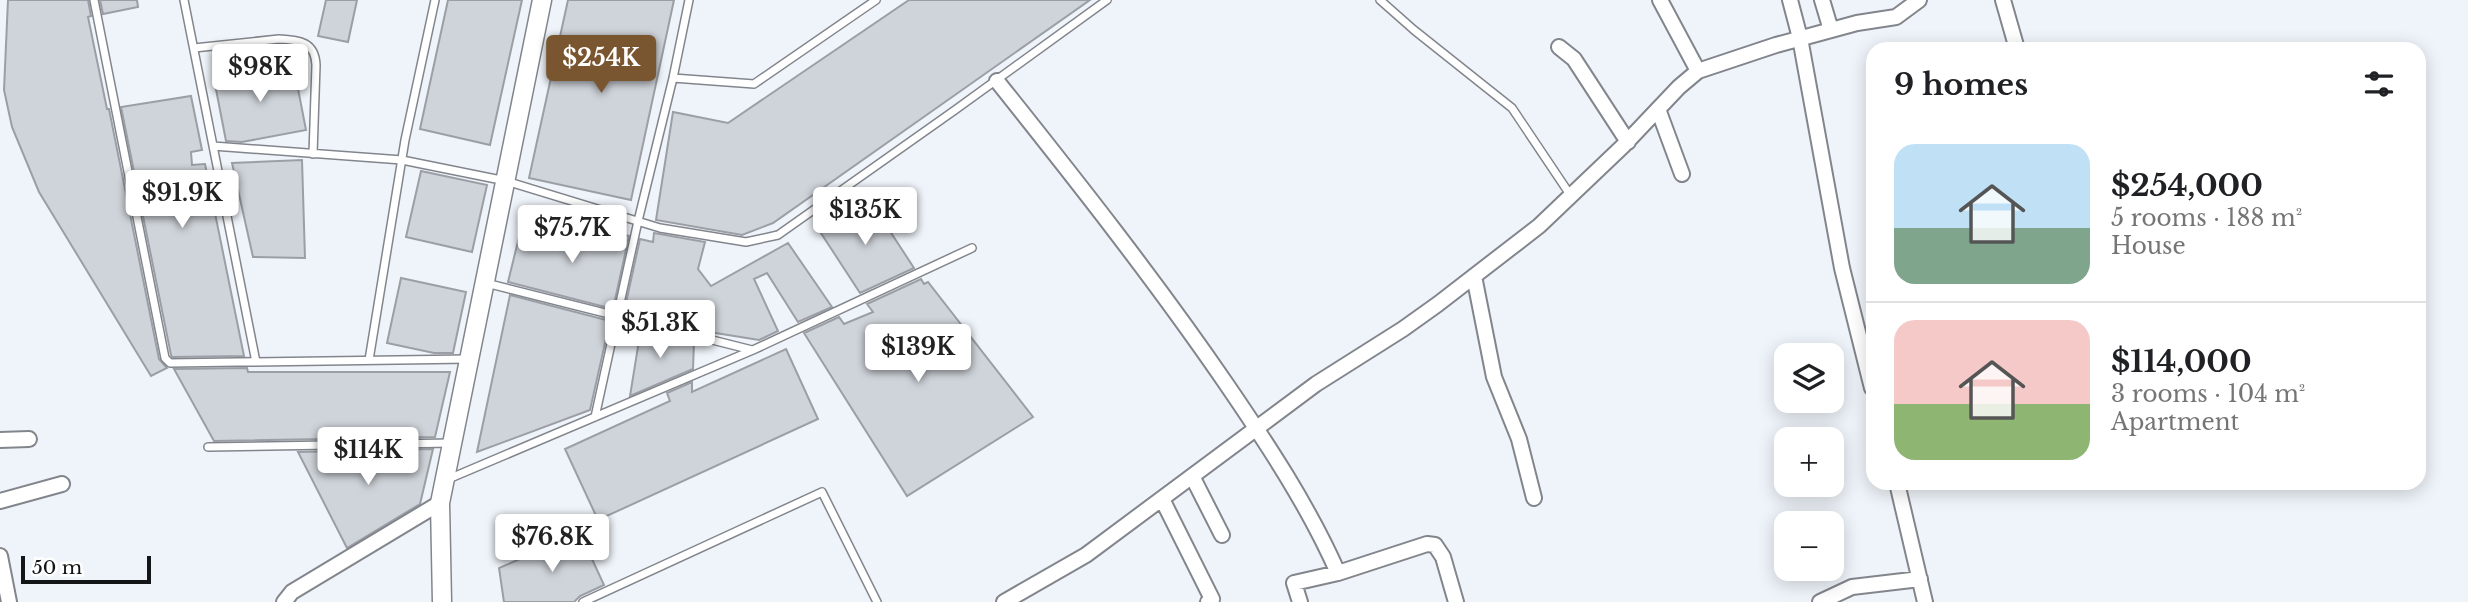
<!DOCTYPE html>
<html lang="en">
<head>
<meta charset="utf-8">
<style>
	body { margin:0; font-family:"Libre Baskerville",serif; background:#f6f6f6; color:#202124; height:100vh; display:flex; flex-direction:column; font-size:26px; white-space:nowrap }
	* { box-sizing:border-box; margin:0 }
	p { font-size:23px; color:#757577 }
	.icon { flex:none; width:38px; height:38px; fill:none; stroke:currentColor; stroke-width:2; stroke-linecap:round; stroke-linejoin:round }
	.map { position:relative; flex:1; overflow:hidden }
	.panel { position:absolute; left:1866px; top:42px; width:560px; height:448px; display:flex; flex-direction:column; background:#fff; border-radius:21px; box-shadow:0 4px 18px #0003 }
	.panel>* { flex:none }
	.controls { position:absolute; left:1774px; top:343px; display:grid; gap:14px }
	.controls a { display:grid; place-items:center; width:70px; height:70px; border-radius:14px; background:#fff; box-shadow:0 4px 18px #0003; font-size:35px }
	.scale { position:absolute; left:21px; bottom:18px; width:130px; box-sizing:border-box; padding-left:7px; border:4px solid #131517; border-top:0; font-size:19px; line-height:24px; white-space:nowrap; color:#131517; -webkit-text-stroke:5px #fff; paint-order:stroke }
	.price { position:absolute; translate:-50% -60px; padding:0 16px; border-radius:7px; background:#fff; color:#222; font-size:23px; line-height:46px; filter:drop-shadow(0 2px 4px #0008) }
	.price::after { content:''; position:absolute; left:50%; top:42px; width:21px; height:16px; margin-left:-10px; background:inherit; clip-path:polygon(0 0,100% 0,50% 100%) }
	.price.current { background:#79562f; color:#fff }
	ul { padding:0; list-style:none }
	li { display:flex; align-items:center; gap:21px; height:175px; padding:0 28px }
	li+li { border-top:2px solid #e0e0e0 }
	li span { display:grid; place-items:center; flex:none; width:196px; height:140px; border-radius:21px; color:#555 }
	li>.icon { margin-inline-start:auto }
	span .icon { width:84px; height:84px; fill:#fffc; stroke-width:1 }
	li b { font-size:30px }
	h2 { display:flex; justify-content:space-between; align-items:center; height:84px; padding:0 28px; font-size:30px }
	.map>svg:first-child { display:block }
	.building { fill:#cfd4da; stroke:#9b9fa5; stroke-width:2 }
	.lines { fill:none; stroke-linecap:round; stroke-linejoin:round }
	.service-casing { stroke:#82868c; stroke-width:10 }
	.minor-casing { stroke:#82868c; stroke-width:18 }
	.tertiary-casing { stroke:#82868c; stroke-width:21 }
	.service { stroke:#fff; stroke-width:7 }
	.minor { stroke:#fff; stroke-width:14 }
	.tertiary { stroke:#fff; stroke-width:18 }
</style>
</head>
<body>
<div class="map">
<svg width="2468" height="602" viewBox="0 0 2468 602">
	<rect width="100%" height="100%" fill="#eff4fa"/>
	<path class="building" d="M8,0H88L91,16L88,17L107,109H109L159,359L167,368L151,376L39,192L12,127L4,90Z
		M100,0H137L138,7L103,14Z
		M326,0H357L348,42L318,36Z
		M448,0H522L490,145L420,129Z
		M568,0H674L631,200L529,178Z
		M909,0H1090L773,223L742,235L656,220L673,112L728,123Z
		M293,63L306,130L242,142L226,141L214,79Z
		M191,96L202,150L191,152L192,165L205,164L244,356L172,357L171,355L121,107Z
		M302,160L305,258L253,257L232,163Z
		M421,171L487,185L472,252L406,237Z
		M869,199L914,268L860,293L817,227Z
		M584,225L629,236L613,309L508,282L521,229L579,243Z
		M654,233L705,242L698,269L711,286L788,243L832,307L798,322L767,273L754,279L778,331L759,340L703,331L624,312L640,239L653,242Z
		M401,278L466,292L453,353H434L387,343Z
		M921,279L924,284L928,282L1033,417L907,496L804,333L839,317L844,324L873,312L867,304Z
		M510,295L610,321L590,410L477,452Z
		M641,328L694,342L693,369L630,396Z
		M786,349L818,419L598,520L565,449L670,401L667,393L692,382V392Z
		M247,368L248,372H450L435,437L214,441L174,369Z
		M433,449L420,504L347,548L298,452Z
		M580,533L604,585L580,596L574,602H504L499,568Z"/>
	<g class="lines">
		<defs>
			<path id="service" d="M94,0L165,358L170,363L469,359
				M184,0L256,362
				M1380,0L1414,30L1512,108L1571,196
				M194,48L279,39C300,40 315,42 316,65L313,154
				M673,78L754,84L876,0
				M213,146L402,160L506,181L660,228L746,242L778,235L955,110L1107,0
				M486,283L752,350
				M369,360L405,140L435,0
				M595,417L638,221L673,78L689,0
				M208,447L452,443
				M446,480L753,350L972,248
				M583,602L822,492L877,602"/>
			<path id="minor" d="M1660,0L1698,71
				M1790,0L1800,38L1842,268L1872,388
				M1822,0L1831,30
				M2003,0L2017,49
				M1559,47L1574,59L1628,142
				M997,81C1076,180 1155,280 1227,385C1268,445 1309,507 1338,573
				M1658,109L1682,174
				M1474,276L1494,377L1519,439L1534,498
				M0,440L29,439
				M1192,476L1222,535
				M1897,483L1925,602
				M1162,499L1212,599L1208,602
				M0,501L62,484
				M0,556L9,602
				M284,602L292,592L440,503
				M1004,602L1086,555L1316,384L1403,329L1438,304L1539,226L1623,146L1679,87L1698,71L1776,45L1857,23L1896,17L1919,0
				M1300,602L1294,583L1338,573L1427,544L1435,545L1443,557L1456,602
				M1820,602L1852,587L1920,579"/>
			<path id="tertiary" d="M442,602L440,503L542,0"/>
		</defs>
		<use href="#service" class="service-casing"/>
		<use href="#minor" class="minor-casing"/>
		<use href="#tertiary" class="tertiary-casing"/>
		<use href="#service" class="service"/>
		<use href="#minor" class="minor"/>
		<use href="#tertiary" class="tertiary"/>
	</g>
</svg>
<div class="controls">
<a><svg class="icon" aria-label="layers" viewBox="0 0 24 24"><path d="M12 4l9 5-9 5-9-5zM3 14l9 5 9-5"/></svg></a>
<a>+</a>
<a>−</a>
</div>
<div class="scale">50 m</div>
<b class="price current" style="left:601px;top:95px">$254K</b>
<b class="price" style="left:260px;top:104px">$98K</b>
<b class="price" style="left:182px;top:230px">$91.9K</b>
<b class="price" style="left:865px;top:247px">$135K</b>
<b class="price" style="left:572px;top:265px">$75.7K</b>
<b class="price" style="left:660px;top:360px">$51.3K</b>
<b class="price" style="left:918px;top:384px">$139K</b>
<b class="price" style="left:368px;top:487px">$114K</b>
<b class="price" style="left:552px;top:574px">$76.8K</b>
<section class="panel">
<h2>9 homes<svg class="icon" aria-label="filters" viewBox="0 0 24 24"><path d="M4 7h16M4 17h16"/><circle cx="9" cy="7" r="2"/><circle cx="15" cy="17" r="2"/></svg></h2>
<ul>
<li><span style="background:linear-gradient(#bfe0f5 60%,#7fa58c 0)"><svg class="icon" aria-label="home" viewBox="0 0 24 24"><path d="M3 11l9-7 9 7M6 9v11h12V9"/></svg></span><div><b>$254,000</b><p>5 rooms · 188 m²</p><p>House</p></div></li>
<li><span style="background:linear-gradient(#f6c9c9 60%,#8fb573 0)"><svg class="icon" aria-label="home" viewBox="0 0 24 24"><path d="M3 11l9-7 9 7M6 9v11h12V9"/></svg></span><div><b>$114,000</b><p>3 rooms · 104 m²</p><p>Apartment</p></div></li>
</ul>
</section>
</div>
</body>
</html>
